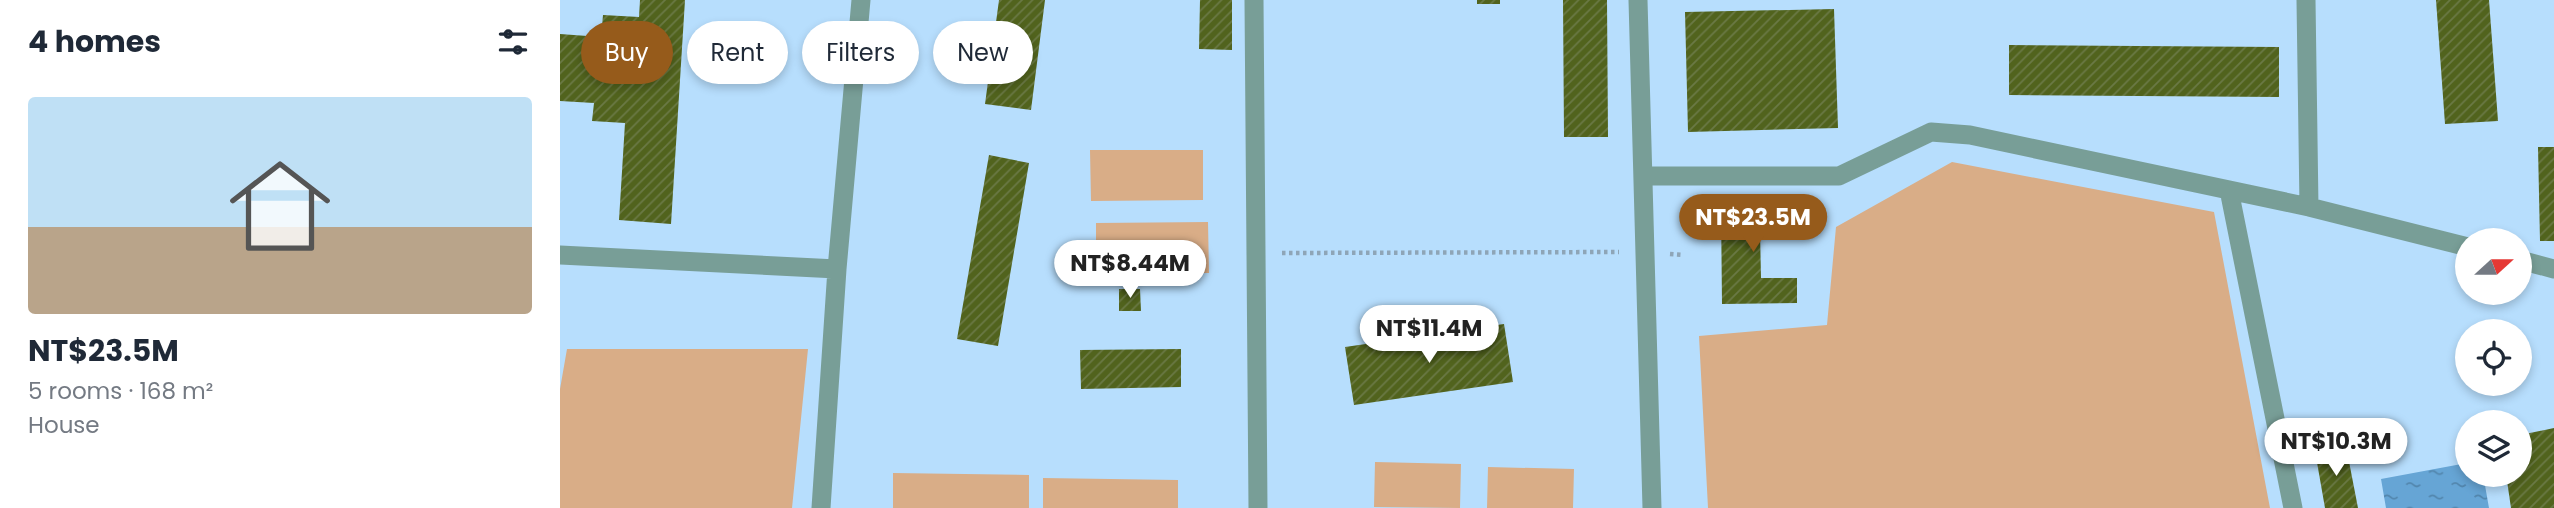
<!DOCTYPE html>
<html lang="en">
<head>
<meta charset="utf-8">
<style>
	body { margin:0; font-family:Poppins,sans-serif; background:#f2f2f3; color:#1f2937; height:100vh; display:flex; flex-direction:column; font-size:26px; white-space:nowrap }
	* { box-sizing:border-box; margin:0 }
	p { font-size:23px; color:#747a83 }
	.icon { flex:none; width:38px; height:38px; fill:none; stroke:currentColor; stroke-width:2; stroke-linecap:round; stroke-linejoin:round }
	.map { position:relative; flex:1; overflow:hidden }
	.drawer { display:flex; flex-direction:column; background:#fff; width:560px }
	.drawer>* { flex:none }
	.guide { position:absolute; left:21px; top:21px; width:665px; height:63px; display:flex; gap:14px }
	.needle { width:46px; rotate:69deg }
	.controls { position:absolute; left:1895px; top:228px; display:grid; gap:14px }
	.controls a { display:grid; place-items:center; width:77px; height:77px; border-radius:50%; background:#fff; box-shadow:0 4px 10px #0003; font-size:35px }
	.price { position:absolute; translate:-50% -60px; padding:0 16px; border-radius:24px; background:#fff; color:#222; font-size:23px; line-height:46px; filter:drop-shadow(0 2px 4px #0008) }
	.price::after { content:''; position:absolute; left:50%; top:42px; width:21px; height:16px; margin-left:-10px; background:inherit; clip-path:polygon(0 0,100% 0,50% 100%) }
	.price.selected { background:#965b1b; color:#fff }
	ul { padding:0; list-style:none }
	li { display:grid; align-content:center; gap:14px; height:371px; padding:0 28px }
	li span { display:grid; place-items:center; height:217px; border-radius:7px; color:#555 }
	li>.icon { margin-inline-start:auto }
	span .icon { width:126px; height:126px; fill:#fffc; stroke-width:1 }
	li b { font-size:30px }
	h2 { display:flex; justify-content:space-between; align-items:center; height:84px; padding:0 28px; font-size:30px }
	.pill { padding:0 24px; border-radius:32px; background:#fff; box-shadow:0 4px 10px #0003; font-size:24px; line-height:63px }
	.pill.selected { background:#965b1b; color:#fff }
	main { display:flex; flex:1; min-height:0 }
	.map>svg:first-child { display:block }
	.built { fill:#b7defd; fill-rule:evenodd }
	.green { fill:#d9ad87 }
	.water { fill:url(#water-ripples) }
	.building { fill:url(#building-hatch) }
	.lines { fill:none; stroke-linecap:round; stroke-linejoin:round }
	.path { stroke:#8ea5b7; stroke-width:4.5; stroke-dasharray:3.5 3.5; stroke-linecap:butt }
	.service { stroke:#789e97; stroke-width:19 }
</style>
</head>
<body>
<main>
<section class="drawer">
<h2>4 homes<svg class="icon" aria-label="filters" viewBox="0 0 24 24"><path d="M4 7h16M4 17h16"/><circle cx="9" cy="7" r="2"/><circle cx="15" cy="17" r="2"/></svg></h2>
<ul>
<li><span style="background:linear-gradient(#bfe0f5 60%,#b9a48a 0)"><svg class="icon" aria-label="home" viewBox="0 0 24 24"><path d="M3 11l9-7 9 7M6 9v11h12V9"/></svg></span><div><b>NT$23.5M</b><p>5 rooms · 168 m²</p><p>House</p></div></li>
</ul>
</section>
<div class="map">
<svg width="1994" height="508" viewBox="0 0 1994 508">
	<defs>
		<pattern id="water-ripples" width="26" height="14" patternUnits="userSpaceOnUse" patternTransform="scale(1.75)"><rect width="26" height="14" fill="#66a5d5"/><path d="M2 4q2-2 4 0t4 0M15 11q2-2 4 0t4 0" fill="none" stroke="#5286ad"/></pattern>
		<pattern id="building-hatch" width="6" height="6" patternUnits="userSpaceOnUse" patternTransform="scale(1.75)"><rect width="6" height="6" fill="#51631d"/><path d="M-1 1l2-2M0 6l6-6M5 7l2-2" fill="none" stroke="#6a7945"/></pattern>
	</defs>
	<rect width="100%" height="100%" fill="#cce6fa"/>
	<path class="built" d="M0,0H1994V508H0ZM1908,240H1960V292H1908ZM1908,331H1960V383H1908ZM1908,422H1960V474H1908Z"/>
	<path class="green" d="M530,150H643V200L531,201Z
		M1392,162L1654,212L1710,508H1148L1139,336L1267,325L1276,227Z
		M648,222L649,273L536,274V223Z
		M7,349H248L232,508H0V389Z
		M815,462L901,464L900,508L814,507Z
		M928,467L1014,469L1013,508H927Z
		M333,473L469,475V508H333Z
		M483,478L618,480V508H483Z"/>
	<path class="water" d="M1907,463L1908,474H1923L1929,508H1826L1821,479Z"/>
	<path class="building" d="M80,0H125L111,224L59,220L65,123L32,121L34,103L0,101V34L41,37L43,15L79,17Z
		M439,0H485L471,110L425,104Z
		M640,0H672V50L639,49Z
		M917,0H940V4H917Z
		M1003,0H1047L1048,137H1004Z
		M1876,0H1929L1938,121L1885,124Z
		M1274,9L1278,128L1128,132L1125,12Z
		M1449,45L1719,47V97L1449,95Z
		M1978,147H1994V241H1980Z
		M429,155L469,163L438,346L397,339Z
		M1161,205H1237V230H1200L1201,278H1237V303L1162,304Z
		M559,289H580L581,311H559Z
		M944,324L953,382L794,405L785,347Z
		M621,349V387L521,389L520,350Z
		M1994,428V508H1951L1946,474H1960V435Z
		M1786,446L1798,508H1765L1755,451Z"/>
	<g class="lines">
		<path class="path" d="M722,253L1059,252
			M1110,254L1123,255"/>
		<path class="service" d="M694,0L698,508
			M1078,0L1092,508
			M1746,0L1749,207
			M1083,176H1279L1371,132L1410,135L1749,207L1908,247
			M1669,190L1733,508
			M0,255L277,269
			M1960,260L1994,269
			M261,508L277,269L301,0"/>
	</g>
</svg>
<div class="controls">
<a><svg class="needle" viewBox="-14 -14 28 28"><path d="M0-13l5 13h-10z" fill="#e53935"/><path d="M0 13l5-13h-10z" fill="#747a83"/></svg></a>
<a><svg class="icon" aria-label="locate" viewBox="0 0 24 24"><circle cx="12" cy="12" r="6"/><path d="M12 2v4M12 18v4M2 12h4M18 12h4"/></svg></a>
<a><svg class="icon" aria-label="layers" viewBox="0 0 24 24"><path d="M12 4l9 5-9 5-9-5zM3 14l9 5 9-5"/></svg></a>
</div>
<b class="price selected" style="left:1193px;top:254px">NT$23.5M</b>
<b class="price" style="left:570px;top:300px">NT$8.44M</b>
<b class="price" style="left:869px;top:365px">NT$11.4M</b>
<b class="price" style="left:1776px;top:478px">NT$10.3M</b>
<div class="guide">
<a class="pill selected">Buy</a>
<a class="pill">Rent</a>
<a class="pill">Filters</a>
<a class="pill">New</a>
</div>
</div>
</main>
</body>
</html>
